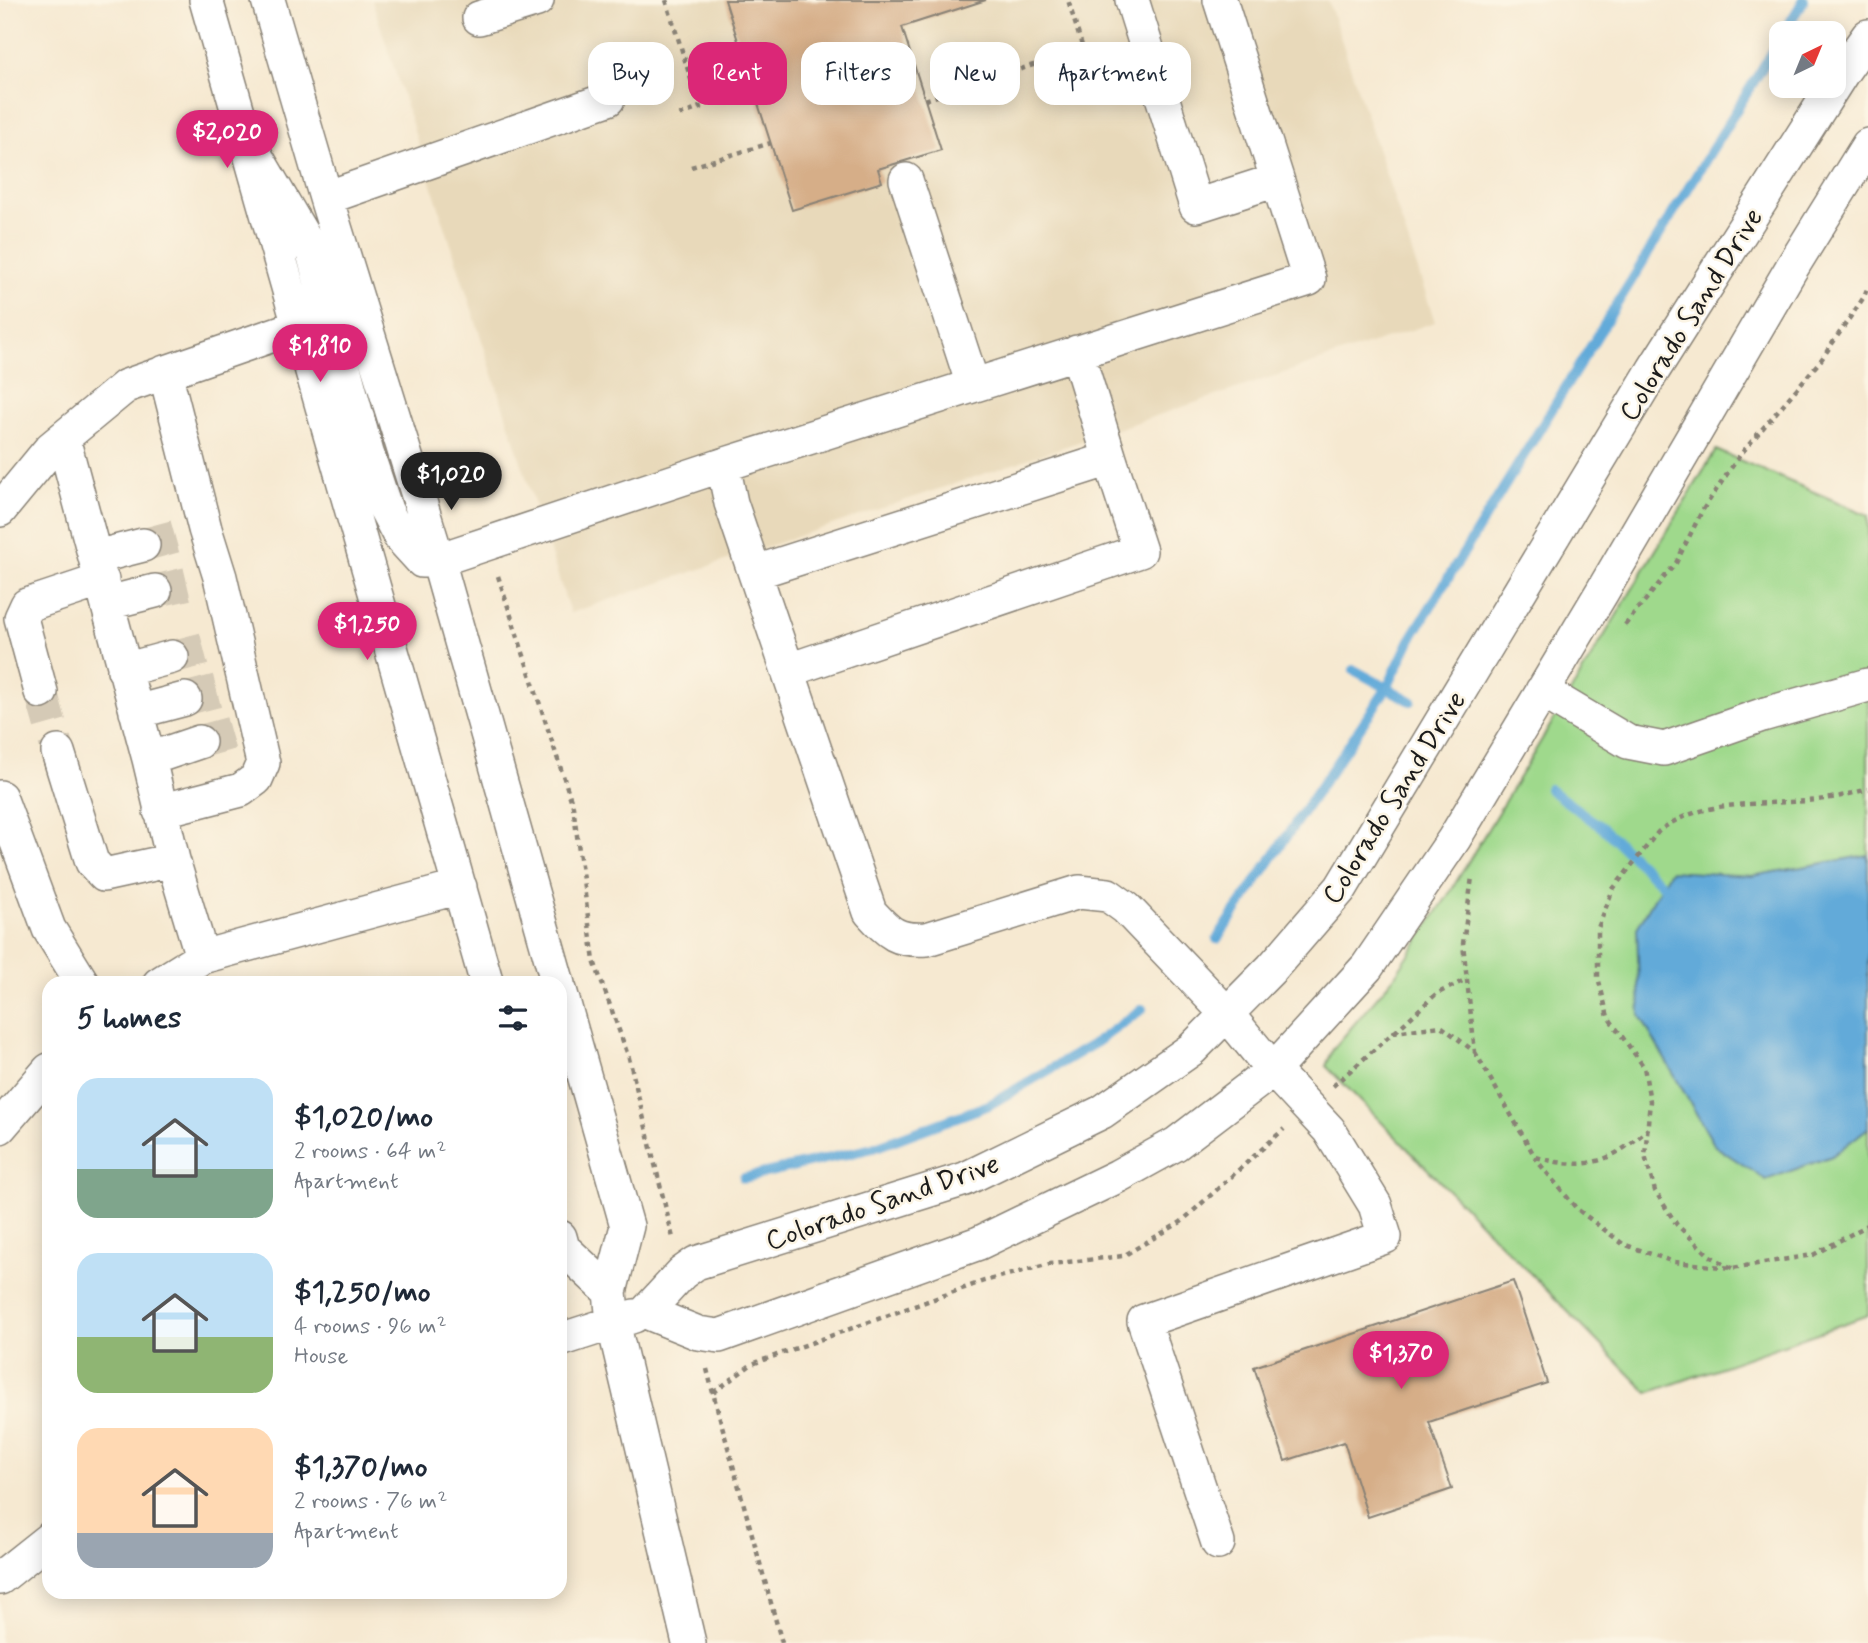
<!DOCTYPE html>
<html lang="en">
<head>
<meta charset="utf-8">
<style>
	body { margin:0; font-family:Mynerve,sans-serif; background:#f2f2f3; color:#1f2937; height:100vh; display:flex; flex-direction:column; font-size:26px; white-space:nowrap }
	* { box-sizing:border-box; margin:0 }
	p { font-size:23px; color:#747a83 }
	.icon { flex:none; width:38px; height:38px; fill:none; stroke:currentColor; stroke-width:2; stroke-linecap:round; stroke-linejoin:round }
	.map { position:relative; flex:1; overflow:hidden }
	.panel { position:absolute; left:42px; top:976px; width:525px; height:623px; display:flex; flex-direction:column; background:#fff; border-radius:21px; box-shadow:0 4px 18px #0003 }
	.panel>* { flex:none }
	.top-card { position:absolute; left:588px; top:42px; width:665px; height:63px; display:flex; gap:14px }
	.needle { width:46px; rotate:43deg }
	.buttons { position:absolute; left:1769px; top:21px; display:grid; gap:14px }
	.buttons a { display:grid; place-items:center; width:77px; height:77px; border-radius:14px; background:#fff; box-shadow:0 4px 18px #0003; font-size:35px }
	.price { position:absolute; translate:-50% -60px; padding:0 16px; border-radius:24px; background:#db2777; color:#fff; font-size:23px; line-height:46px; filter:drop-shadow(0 2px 4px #0008) }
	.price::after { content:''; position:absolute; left:50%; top:42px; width:21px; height:16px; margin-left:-10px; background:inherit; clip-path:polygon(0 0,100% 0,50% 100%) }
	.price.active { background:#222; color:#fff }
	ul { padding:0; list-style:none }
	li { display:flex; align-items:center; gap:21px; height:175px; padding:0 35px }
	li span { display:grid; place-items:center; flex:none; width:196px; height:140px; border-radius:21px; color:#555 }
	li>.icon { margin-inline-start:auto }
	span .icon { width:84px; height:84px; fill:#fffc; stroke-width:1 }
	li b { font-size:30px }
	h2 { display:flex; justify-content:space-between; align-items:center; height:84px; padding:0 35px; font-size:30px }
	.pill { padding:0 24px; border-radius:21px; background:#fff; box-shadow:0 4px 18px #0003; font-size:24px; line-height:63px }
	.pill.active { background:#db2777; color:#fff }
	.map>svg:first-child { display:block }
	.built { fill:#e8d9ba }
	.green { fill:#9fd98c; stroke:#5e7a54; stroke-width:2 }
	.water { fill:#62aad9; stroke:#3f637a; stroke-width:2 }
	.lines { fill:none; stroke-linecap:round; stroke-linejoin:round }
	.stream { stroke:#62aad9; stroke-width:10 }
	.building { fill:#d6ae88 }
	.minor-tunnel { stroke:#d5cab6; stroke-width:33; stroke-dasharray:33 17; stroke-linecap:butt }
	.minor-casing { stroke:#898276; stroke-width:36 }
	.path { stroke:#898276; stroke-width:4.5; stroke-dasharray:5 5; stroke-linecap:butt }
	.minor { stroke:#fff; stroke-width:33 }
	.labels { text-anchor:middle; stroke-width:5; stroke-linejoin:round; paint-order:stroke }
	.street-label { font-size:28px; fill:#1c1c1c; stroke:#fcf5e5 }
</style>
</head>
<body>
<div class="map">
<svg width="1868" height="1643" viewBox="0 0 1868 1643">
	<rect width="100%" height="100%" fill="#fcf5e5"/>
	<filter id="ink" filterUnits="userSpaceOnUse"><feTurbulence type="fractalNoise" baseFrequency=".0143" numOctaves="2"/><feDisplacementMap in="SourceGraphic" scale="14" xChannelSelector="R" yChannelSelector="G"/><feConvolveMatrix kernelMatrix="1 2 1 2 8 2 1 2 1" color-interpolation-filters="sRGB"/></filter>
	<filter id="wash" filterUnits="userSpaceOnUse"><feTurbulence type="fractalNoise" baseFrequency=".00686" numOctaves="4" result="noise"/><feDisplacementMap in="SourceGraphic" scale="28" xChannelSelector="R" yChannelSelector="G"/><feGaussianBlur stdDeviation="1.57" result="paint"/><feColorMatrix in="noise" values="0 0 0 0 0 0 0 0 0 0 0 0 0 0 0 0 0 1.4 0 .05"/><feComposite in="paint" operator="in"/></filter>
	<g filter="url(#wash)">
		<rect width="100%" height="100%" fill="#f6e9d1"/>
		<path class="built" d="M372,0H1328L1435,322L570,613Z"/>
		<path class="green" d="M1716,450L1868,515V1315L1648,1393L1326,1066L1333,1049L1394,977L1447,897Z"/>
		<path class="water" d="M1868,855V1128L1832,1156L1766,1180L1715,1146L1640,1016L1637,928L1670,871L1752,876Z"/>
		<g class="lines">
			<path class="stream" d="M1783,33L1804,0
				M1354,670L1411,701
				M1549,789L1604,829L1671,894
				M1217,939L1387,688L1410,640L1782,36
				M744,1178L873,1148L989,1105L1097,1042L1142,1009"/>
		</g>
		<g id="blocks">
			<path class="building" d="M725,0H986L902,27L941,150L878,169L882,182L792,210Z
				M1513,1281L1547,1383L1429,1422L1452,1489L1368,1517L1344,1442L1285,1461L1254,1367Z"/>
		</g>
	</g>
	<g filter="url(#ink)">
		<use href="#blocks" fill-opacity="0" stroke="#898276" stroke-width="2"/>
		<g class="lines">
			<path class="minor-tunnel" d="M143,545L180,535
				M155,591L194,582
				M172,657L211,647
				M41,692L58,752
				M185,699L224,689
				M199,742L238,731"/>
			<defs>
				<path id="minor" d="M206,0L487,984
					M268,0L326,198L438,560L558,984
					M1132,0L1196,206L1277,180
					M479,18L537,0
					M1868,36L1844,70L1654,369L1341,888L1272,968L1192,1049L1102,1112L965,1179L696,1263L682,1273L646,1312L698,1333L719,1336L979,1243L1118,1176L1176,1144L1273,1070L1367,967L1454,839L1602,592L1791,269L1868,145
					M245,137L313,253L367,453L386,510L400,537L422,561L438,560L723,465L1309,279L1220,0
					M906,180L973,385
					M326,198L608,99
					M63,438L149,759L173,860L202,957
					M723,465L731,503L870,912C890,934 897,941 927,939L1079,892L1108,895L1126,908L1227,1014L1273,1070L1329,1130L1375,1205L1385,1237L1144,1321L1218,1543
					M0,510L51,448L126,386L299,326
					M96,557L143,545
					M756,572L1110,459L1077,352
					M108,603L155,591
					M124,670L172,657
					M789,670L1140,551L1110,459
					M1542,691L1628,742L1664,749L1762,715L1868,685
					M41,692L21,618L27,605L102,580
					M136,712L185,699
					M58,752L92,862L104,875L173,860
					M149,759L199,742
					M0,797L49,929L83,984
					M160,811L241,790L256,779L263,763L220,577L205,529L165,372
					M159,984L202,957L460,887
					M560,990L627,1226L610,1292L563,1248L560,1237
					M0,1127L49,1070
					M610,1292L613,1322L689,1643
					M560,1340L634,1316
					M0,1578L49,1539"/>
			</defs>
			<use href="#minor" class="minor-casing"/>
			<path class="path" d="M666,0L700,108L675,117
				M925,100L1083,49L1068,0
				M691,167L771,143
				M498,576L573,806L594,961L629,1058L673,1238
				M1625,625L1676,563L1702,511L1740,455L1821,360L1864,297L1868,286
				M1395,1032L1436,994L1467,979
				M1475,1052L1538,1162L1577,1209L1623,1244L1674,1262L1732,1268L1813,1255L1868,1225
				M1333,1086L1394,1032L1441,1026L1475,1052L1463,944L1472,877
				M1536,1157C1585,1171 1609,1164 1648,1129
				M1732,1268L1710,1256L1677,1225L1655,1191L1645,1156L1650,1101L1644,1067L1608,1017L1598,977V928L1613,889L1658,832C1705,794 1776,808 1831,798C1844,796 1856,792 1868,789
				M707,1369L713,1393
				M782,1643L713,1393L752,1364L984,1281L1050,1264L1123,1256L1181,1222L1284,1129"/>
			<use href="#minor" class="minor"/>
		</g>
	</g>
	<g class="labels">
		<g class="street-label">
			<text transform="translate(1690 314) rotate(-58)" y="10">Colorado Sand Drive</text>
			<text transform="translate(1393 797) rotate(-58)" y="10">Colorado Sand Drive</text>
			<text transform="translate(882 1201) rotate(-19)" y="10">Colorado Sand Drive</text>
		</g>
	</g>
</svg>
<div class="buttons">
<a><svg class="needle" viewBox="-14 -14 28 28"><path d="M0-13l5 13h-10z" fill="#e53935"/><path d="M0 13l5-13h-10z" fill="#747a83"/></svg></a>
</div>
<b class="price" style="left:227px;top:170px">$2,020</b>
<b class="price" style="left:320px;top:384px">$1,810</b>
<b class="price active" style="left:451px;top:512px">$1,020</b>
<b class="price" style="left:367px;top:662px">$1,250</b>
<b class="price" style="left:1401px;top:1391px">$1,370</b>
<div class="top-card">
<a class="pill">Buy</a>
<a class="pill active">Rent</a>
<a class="pill">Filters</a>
<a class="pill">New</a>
<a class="pill">Apartment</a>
</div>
<section class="panel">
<h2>5 homes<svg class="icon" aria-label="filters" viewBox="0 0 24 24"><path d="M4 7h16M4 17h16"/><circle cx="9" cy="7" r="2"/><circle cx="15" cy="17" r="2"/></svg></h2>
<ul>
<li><span style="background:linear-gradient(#bfe0f5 65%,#7fa58c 0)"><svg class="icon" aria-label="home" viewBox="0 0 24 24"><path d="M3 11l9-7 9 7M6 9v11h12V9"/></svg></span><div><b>$1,020/mo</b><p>2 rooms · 64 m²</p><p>Apartment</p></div></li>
<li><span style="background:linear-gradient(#bfe0f5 60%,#8fb573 0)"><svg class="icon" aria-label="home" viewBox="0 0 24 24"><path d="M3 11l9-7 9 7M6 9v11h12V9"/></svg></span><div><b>$1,250/mo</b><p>4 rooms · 96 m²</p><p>House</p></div></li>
<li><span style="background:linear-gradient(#ffd9b3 75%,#9aa5b1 0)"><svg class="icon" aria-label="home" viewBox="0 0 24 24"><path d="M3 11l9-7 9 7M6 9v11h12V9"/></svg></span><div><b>$1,370/mo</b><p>2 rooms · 76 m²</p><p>Apartment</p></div></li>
</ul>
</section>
</div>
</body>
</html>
